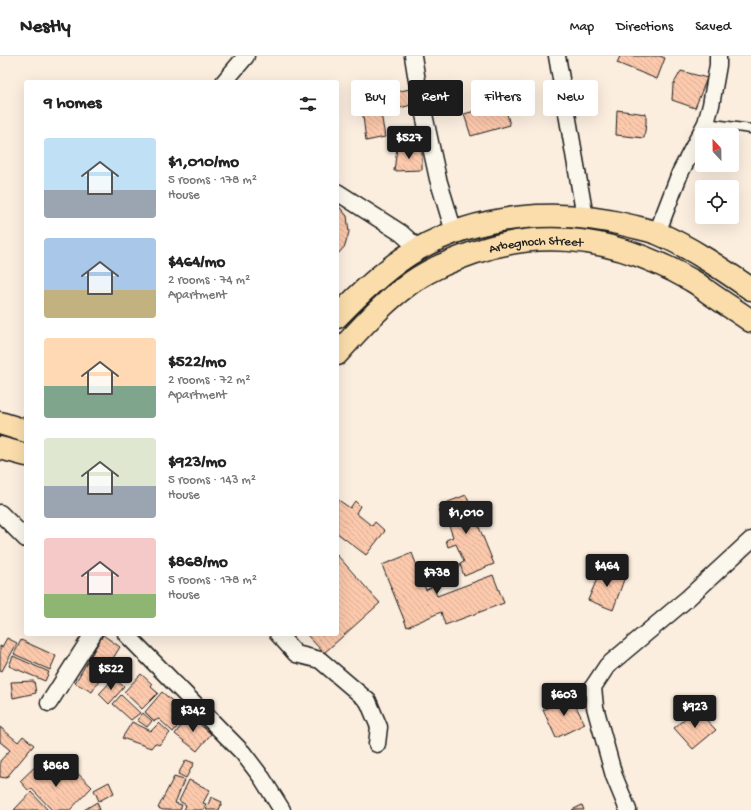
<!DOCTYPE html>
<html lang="en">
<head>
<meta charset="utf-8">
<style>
	body { margin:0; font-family:"Gochi Hand",sans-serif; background:#f2f2f2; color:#222; height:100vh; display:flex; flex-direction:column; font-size:15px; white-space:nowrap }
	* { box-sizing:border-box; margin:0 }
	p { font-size:13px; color:#767676 }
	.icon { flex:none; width:22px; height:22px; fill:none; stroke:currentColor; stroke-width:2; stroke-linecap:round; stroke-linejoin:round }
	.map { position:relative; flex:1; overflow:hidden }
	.details { position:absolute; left:24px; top:24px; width:315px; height:556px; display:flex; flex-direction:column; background:#fff; border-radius:4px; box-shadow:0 4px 16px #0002 }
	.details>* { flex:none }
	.guide { position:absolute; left:351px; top:24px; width:340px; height:36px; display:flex; gap:8px }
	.needle { width:26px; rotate:338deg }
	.fabs { position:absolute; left:695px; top:72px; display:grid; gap:8px }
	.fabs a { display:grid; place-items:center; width:44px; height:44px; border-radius:4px; background:#fff; box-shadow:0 4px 16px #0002; font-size:20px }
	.price { position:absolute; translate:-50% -34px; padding:0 9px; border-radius:4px; background:#1c1c1c; color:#fff; font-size:13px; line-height:26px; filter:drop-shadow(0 1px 2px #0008) }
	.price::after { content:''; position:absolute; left:50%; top:24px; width:12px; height:9px; margin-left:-6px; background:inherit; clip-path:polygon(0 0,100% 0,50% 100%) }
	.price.selected { background:#222; color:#fff }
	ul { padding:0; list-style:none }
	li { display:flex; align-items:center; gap:12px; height:100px; padding:0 20px }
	li span { display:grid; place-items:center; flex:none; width:112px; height:80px; border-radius:4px; color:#555 }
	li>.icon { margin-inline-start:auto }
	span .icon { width:48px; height:48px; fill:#fffc; stroke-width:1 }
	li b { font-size:17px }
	h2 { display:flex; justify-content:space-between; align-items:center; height:48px; padding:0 20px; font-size:17px }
	.tag { padding:0 14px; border-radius:4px; background:#fff; box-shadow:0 4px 16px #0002; font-size:14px; line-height:36px }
	.tag.selected { background:#1c1c1c; color:#fff }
	header { display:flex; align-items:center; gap:24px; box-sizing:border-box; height:56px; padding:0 20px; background:#fff; border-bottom:1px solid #e0e0e0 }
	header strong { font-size:19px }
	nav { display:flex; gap:22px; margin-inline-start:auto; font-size:14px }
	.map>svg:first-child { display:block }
	.building { fill:url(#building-back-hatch); stroke:#1c1c1c }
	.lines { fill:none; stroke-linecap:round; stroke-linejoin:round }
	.lane-casing { stroke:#1c1c1c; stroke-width:11 }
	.street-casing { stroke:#1c1c1c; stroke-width:19 }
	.primary-casing { stroke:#1c1c1c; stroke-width:25 }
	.lane { stroke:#fbf7ec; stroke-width:8 }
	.street { stroke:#fbf7ec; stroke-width:16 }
	.primary { stroke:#faddab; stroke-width:22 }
	.labels { text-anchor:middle; stroke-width:3.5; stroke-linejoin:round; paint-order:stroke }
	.street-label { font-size:13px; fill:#1c1c1c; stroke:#fbf7ec }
</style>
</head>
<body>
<header>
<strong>Nestly</strong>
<nav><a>Map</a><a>Directions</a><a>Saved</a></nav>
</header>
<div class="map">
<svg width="751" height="754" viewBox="0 0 751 754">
	<defs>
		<pattern id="building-back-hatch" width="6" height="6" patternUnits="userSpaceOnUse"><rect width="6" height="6" fill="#fcc9ac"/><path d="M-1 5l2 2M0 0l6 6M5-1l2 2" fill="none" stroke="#d7ac93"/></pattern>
	</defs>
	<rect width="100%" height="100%" fill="#fbeedf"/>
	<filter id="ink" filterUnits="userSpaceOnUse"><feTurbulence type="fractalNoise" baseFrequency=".025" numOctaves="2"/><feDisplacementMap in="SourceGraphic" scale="8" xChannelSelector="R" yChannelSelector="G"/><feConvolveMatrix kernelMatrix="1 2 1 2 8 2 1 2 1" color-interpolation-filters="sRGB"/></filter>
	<g filter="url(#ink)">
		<path class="building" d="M620,0H660L665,2L657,23L617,7Z
			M681,15L707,22L695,52L672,44L673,29Z
			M415,32V48L381,57L385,81L366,85L361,43Z
			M504,47L510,69L471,80L464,58Z
			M617,54L646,58V68L644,82L616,79Z
			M397,92L422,93V114L394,115Z
			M337,148L347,160L349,176L345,190L337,199Z
			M466,439L494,508L464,520L460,508L464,506L456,488L448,491L446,484L453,481L446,461L442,463L438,450Z
			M337,443L350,452L355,445L360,450L356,457L372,470L375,466L385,475L366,499L337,477Z
			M412,497L426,534L433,530L437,540L493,519L504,547L445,569L441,556L407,571L382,509Z
			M337,499L380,547L324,597L306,578H337Z
			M603,509L626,518L613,554L588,544Z
			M103,579L120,591L92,636L75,627Z
			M7,582L17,587L2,615L0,614V590L2,591Z
			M21,584L56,600L50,614L14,598Z
			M13,600L49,616L45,625L9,610Z
			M141,618L152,628L151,631L158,637L142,653L124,636Z
			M114,622L124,631L109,648L99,638Z
			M34,625L36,637L13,642L11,626Z
			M162,636L187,658L173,676L159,663L154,665L145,656Z
			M121,639L140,657L131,664L113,648Z
			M571,641L585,668L556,682L543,654Z
			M696,653L716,674L693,693L674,672Z
			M143,657L152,665L147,671L137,664Z
			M189,659L211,678L197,695L175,678Z
			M132,666L151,675L159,667L170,677L159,689L155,687L151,692L122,682Z
			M0,671L18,686L23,680L34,689L6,722L0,721V705L10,694L0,686Z
			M186,704L194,707L186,722L178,718Z
			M39,707L61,727L73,713L92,731L70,754H52L32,733L28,734L20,725Z
			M174,721L184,724L175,747L182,749L180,754H163L158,752Z
			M189,724L210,734L203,747L206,748L203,754H184L186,749L179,745Z
			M109,726L114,737L99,745L94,734Z
			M31,736L48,754H14Z
			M211,741L222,746L219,754H206Z
			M97,746L100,754H84Z
			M582,749L584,754H572Z"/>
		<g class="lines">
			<defs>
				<path id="lane" d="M706,67L751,73"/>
				<path id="street" d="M413,0L418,31L438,123L454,176
					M557,0L585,161
					M224,26L246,0
					M337,136L401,177L419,193
					M657,177L680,117L706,67L711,49L718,9V0
					M0,457L26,483
					M126,578L243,697L262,722L282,754
					M278,578L296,598L320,604L368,645L379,671L377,688
					M49,647L93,578
					M628,754L614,720L595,651L593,631L607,610L688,542L751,484"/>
				<g id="primary">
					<path d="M337,261C361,236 388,210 418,193C482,157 561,152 631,170C639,172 649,174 657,177C690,191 722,213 751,233"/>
					<path id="s1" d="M337,298C358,275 379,251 404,232C425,215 448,206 473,197C549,170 623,185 691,224C697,227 703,232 708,236C722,246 737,255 751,265"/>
					<path d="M0,367L26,375"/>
					<path d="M0,392L26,399"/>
				</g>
			</defs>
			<use href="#lane" class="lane-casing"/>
			<use href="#street" class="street-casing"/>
			<use href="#primary" class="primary-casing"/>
			<use href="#lane" class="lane"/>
			<use href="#street" class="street"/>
			<use href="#primary" class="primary"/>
		</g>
	</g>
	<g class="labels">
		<g class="street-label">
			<text dy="5" stroke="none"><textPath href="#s1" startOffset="236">Arbegnoch Street</textPath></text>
		</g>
	</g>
</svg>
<div class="fabs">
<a><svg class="needle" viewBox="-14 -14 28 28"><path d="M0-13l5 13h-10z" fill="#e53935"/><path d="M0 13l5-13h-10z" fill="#767676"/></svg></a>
<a><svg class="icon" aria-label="locate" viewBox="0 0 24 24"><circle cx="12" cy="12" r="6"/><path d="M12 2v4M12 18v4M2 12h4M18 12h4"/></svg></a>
</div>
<b class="price" style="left:409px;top:104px">$527</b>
<b class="price selected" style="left:466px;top:479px">$1,010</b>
<b class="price" style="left:607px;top:532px">$464</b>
<b class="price" style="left:437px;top:539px">$738</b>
<b class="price" style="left:111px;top:635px">$522</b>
<b class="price" style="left:564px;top:661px">$603</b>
<b class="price" style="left:695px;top:673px">$923</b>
<b class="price" style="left:193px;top:677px">$342</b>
<b class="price" style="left:56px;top:732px">$868</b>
<div class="guide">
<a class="tag">Buy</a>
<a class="tag selected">Rent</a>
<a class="tag">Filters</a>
<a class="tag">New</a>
</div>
<section class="details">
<h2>9 homes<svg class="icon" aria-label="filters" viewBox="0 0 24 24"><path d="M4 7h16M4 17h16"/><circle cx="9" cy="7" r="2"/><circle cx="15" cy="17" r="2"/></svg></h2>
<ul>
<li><span style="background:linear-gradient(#bfe0f5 65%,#9aa5b1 0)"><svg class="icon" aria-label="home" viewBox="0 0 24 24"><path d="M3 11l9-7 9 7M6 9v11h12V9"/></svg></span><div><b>$1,010/mo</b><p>5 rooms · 178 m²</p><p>House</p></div></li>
<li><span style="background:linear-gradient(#a9c7e8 65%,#c2b280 0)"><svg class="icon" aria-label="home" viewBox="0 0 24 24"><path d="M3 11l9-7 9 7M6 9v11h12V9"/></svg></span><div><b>$464/mo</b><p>2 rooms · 74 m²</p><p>Apartment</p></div></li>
<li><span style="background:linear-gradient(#ffd9b3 60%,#7fa58c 0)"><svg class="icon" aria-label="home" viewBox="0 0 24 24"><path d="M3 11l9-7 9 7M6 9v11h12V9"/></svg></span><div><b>$522/mo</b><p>2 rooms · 72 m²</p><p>Apartment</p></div></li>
<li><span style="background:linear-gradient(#dfe7d0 60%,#9aa5b1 0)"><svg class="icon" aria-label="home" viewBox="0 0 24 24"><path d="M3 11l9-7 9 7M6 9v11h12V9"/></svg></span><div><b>$923/mo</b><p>5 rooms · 143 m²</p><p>House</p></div></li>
<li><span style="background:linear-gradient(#f6c9c9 70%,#8fb573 0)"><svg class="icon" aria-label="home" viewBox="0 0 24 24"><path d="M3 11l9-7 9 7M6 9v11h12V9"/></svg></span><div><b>$868/mo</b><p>5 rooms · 178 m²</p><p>House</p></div></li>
</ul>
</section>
</div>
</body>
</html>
